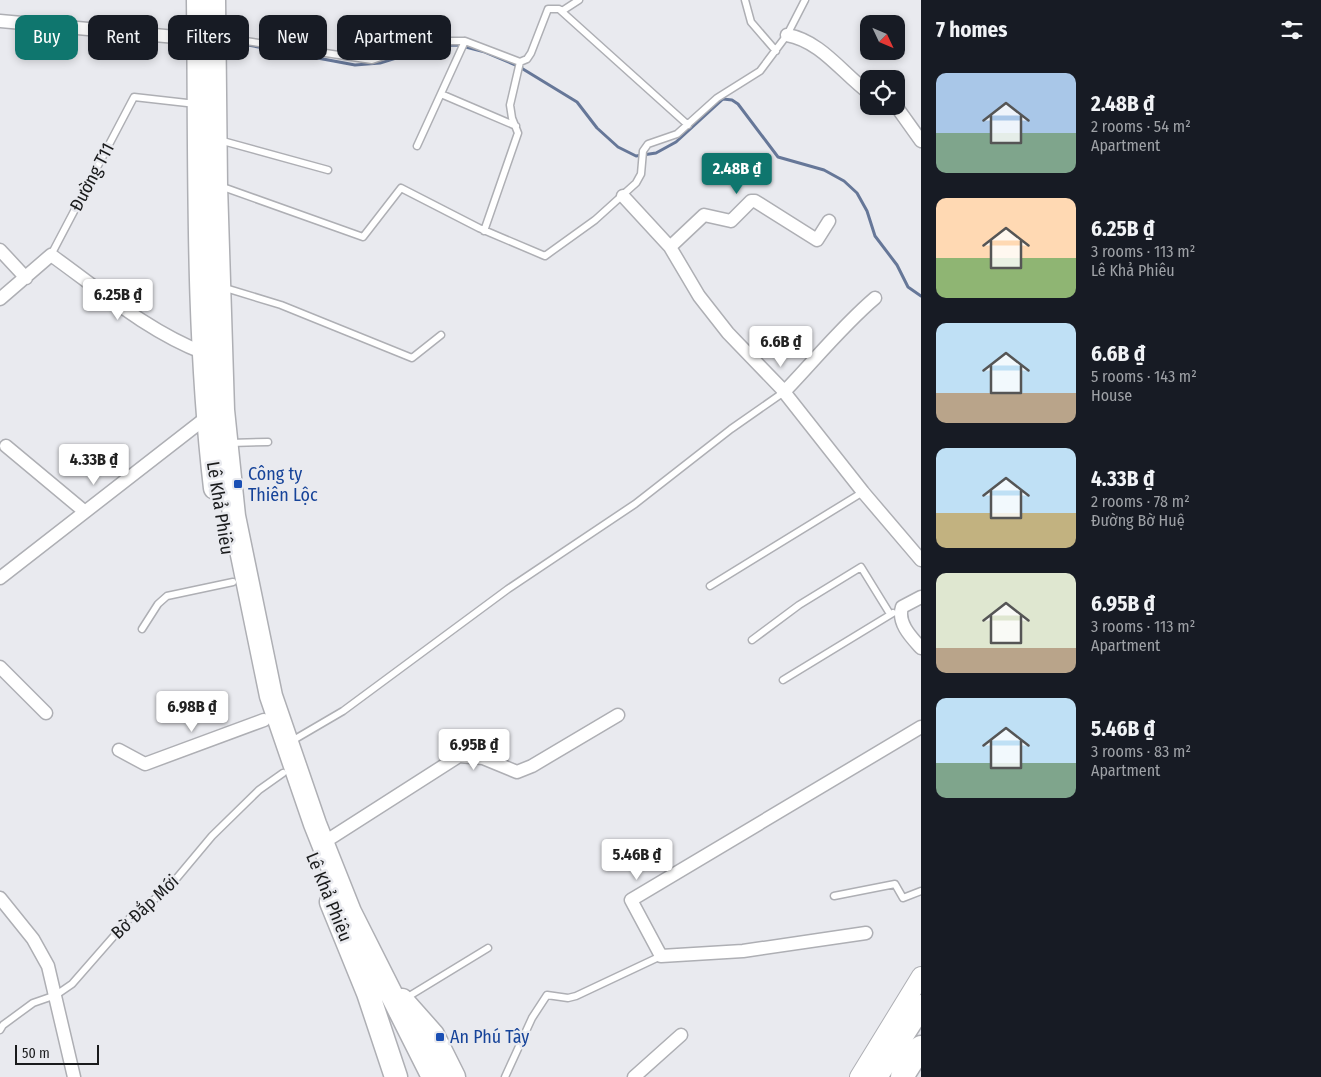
<!DOCTYPE html>
<html lang="en">
<head>
<meta charset="utf-8">
<style>
	body { margin:0; font-family:"Fira Sans Condensed",sans-serif; background:#20242c; color:#f1f3f6; height:100vh; display:flex; flex-direction:column; font-size:19px; white-space:nowrap }
	* { box-sizing:border-box; margin:0 }
	p { font-size:16px; color:#9ea1a6 }
	.icon { flex:none; width:28px; height:28px; fill:none; stroke:currentColor; stroke-width:2; stroke-linecap:round; stroke-linejoin:round }
	.map { position:relative; flex:1; overflow:hidden }
	.details { display:flex; flex-direction:column; background:#171b24; width:400px }
	.details>* { flex:none }
	.guide { position:absolute; left:15px; top:15px; width:475px; height:45px; display:flex; gap:10px }
	.needle { width:32px; rotate:134deg }
	.tools { position:absolute; left:860px; top:15px; display:grid; gap:10px }
	.tools a { display:grid; place-items:center; width:45px; height:45px; border-radius:10px; background:#171b24; box-shadow:0 2px 8px #0003; font-size:25px }
	.scale { position:absolute; left:15px; bottom:12px; width:84px; box-sizing:border-box; padding-left:5px; border:2px solid #1a1b1c; border-top:0; font-size:14px; line-height:18px; white-space:nowrap; color:#1a1b1c; -webkit-text-stroke:4px #e9eaef; paint-order:stroke }
	.price { position:absolute; translate:-50% -42px; padding:0 11px; border-radius:5px; background:#fff; color:#222; font-size:16px; line-height:32px; filter:drop-shadow(0 1px 2px #0008) }
	.price::after { content:''; position:absolute; left:50%; top:30px; width:15px; height:11px; margin-left:-8px; background:inherit; clip-path:polygon(0 0,100% 0,50% 100%) }
	.price.active { background:#0f766e; color:#fff }
	ul { padding:0; list-style:none }
	li { display:flex; align-items:center; gap:15px; height:125px; padding:0 15px }
	li span { display:grid; place-items:center; flex:none; width:140px; height:100px; border-radius:10px; color:#555 }
	li>.icon { margin-inline-start:auto }
	span .icon { width:60px; height:60px; fill:#fffc; stroke-width:1 }
	li b { font-size:21px }
	h2 { display:flex; justify-content:space-between; align-items:center; height:60px; padding:0 15px; font-size:21px }
	.tag { padding:0 18px; border-radius:10px; background:#171b24; box-shadow:0 2px 8px #0003; font-size:18px; line-height:45px }
	.tag.active { background:#0f766e; color:#fff }
	main { display:flex; flex:1; min-height:0 }
	.map>svg:first-child { display:block }
	.lines { fill:none; stroke-linecap:round; stroke-linejoin:round }
	.stream { stroke:#667798; stroke-width:3 }
	.lane-casing { stroke:#aeafb4; stroke-width:9 }
	.street-casing { stroke:#aeafb4; stroke-width:15 }
	.secondary-casing { stroke:#aeafb4; stroke-width:20 }
	.highway-casing { stroke:#aeafb4; stroke-width:25 }
	.lane { stroke:#fff; stroke-width:6 }
	.street { stroke:#fff; stroke-width:12 }
	.secondary { stroke:#fff; stroke-width:18 }
	.highway { stroke:#fff; stroke-width:22 }
	.transit-dot { fill:#1a4fb4; stroke:#e9eaef; stroke-width:2 }
	.labels { text-anchor:middle; stroke-width:5; stroke-linejoin:round; paint-order:stroke }
	.street-label { font-size:18px; fill:#1a1b1c; stroke:#e9eaef }
	.transit-label { font-size:18px; fill:#164399; stroke:#e9eaef; text-anchor:start }
</style>
</head>
<body>
<main>
<div class="map">
<svg width="921" height="1077" viewBox="0 0 921 1077">
	<rect width="100%" height="100%" fill="#e9eaef"/>
	<g class="lines">
		<path class="stream" d="M232,42L355,65L380,63L435,46L458,45L485,52L518,66L577,102L597,128L618,147L636,156L656,153L676,142L723,99L732,100L738,104L778,157L824,170L844,181L857,193L867,211L875,236L897,265L908,287L921,296"/>
		<defs>
			<path id="lane" d="M745,0L751,22L776,51
				M562,11L579,0
				M219,37L372,60L413,46L439,41H465L520,62L527,59L531,53L548,9H559L688,125
				M441,94L516,126
				M219,140L328,170
				M417,146L465,41
				M220,186L363,237L401,188L479,228L545,256L595,220L636,183L641,174L643,151L648,144L677,134L717,98L760,71L787,35L805,0
				M484,231L518,133L512,118L510,105L520,62
				M51,255L134,97L196,104
				M222,287L281,305L412,358L441,335
				M230,443L268,442
				M710,586L863,492
				M142,629L158,604L167,596L233,582
				M752,640L799,605L861,567L890,614
				M783,680L893,613
				M290,742L343,711L508,589L635,504L731,429L784,392
				M834,896L895,884L903,898L921,891
				M406,998L488,948
				M0,1030L3,1025L33,1003L56,995L72,984L135,912L150,903L171,885L212,836L259,790L283,773
				M505,1077L532,1018L547,995L568,998L576,996L661,956"/>
			<path id="street" d="M0,21L198,39
				M787,35C821,41 842,73 869,93
				M896,106L921,141
				M623,196L670,247L699,296L728,333L781,388L863,492L921,560
				M670,247L704,215L731,221L751,201H755L817,240L829,221
				M0,250L26,278
				M0,299L51,255C100,290 147,331 204,353
				M784,392C814,361 842,326 875,298
				M6,446L84,511
				M0,578L207,417
				M921,597L902,607C897,623 911,637 921,648
				M0,667L46,713
				M119,750L145,764L264,720
				M323,843L459,756L483,758L517,772L532,766L618,715
				M0,898L33,939L48,966L74,1077
				M866,933L743,951L661,956L631,900L921,727
				M634,1077L681,1035"/>
			<path id="secondary" d="M859,1077L921,976"/>
			<path id="highway" d="M198,0C200,162 196,326 215,488
				M214,0L216,185L223,410L234,516L271,696L315,824L350,912L433,1077
				M331,902L368,993L396,1077
				M402,1000L433,1035L454,1077
				M876,1077L921,1006
				M902,1077L921,1047"/>
		</defs>
		<use href="#lane" class="lane-casing"/>
		<use href="#street" class="street-casing"/>
		<use href="#secondary" class="secondary-casing"/>
		<use href="#highway" class="highway-casing"/>
		<use href="#lane" class="lane"/>
		<use href="#street" class="street"/>
		<use href="#secondary" class="secondary"/>
		<use href="#highway" class="highway"/>
	</g>
	<g class="transit-dot">
		<rect x="233" y="479" width="10" height="10" rx="2.5"/>
		<rect x="435" y="1032" width="10" height="10" rx="2.5"/>
	</g>
	<g class="labels">
		<g class="street-label">
			<text transform="translate(92 177) rotate(-62)" y="6">Đường T11</text>
			<text transform="translate(220 508) rotate(81)" y="6">Lê Khả Phiêu</text>
			<text transform="translate(329 897) rotate(68)" y="6">Lê Khả Phiêu</text>
			<text transform="translate(145 907) rotate(-43)" y="6">Bờ Đắp Mới</text>
		</g>
		<g class="transit-label">
			<text x="248" y="480">Công ty<tspan x="248" dy="21">Thiên Lộc</tspan></text>
			<text x="450" y="1043">An Phú Tây</text>
		</g>
	</g>
</svg>
<div class="tools">
<a><svg class="needle" viewBox="-14 -14 28 28"><path d="M0-13l5 13h-10z" fill="#e53935"/><path d="M0 13l5-13h-10z" fill="#9ea1a6"/></svg></a>
<a><svg class="icon" aria-label="locate" viewBox="0 0 24 24"><circle cx="12" cy="12" r="6"/><path d="M12 2v4M12 18v4M2 12h4M18 12h4"/></svg></a>
</div>
<div class="scale">50 m</div>
<b class="price active" style="left:737px;top:195px">2.48B ₫</b>
<b class="price" style="left:118px;top:321px">6.25B ₫</b>
<b class="price" style="left:781px;top:368px">6.6B ₫</b>
<b class="price" style="left:94px;top:486px">4.33B ₫</b>
<b class="price" style="left:192px;top:733px">6.98B ₫</b>
<b class="price" style="left:474px;top:771px">6.95B ₫</b>
<b class="price" style="left:637px;top:881px">5.46B ₫</b>
<div class="guide">
<a class="tag active">Buy</a>
<a class="tag">Rent</a>
<a class="tag">Filters</a>
<a class="tag">New</a>
<a class="tag">Apartment</a>
</div>
</div>
<section class="details">
<h2>7 homes<svg class="icon" aria-label="filters" viewBox="0 0 24 24"><path d="M4 7h16M4 17h16"/><circle cx="9" cy="7" r="2"/><circle cx="15" cy="17" r="2"/></svg></h2>
<ul>
<li><span style="background:linear-gradient(#a9c7e8 60%,#7fa58c 0)"><svg class="icon" aria-label="home" viewBox="0 0 24 24"><path d="M3 11l9-7 9 7M6 9v11h12V9"/></svg></span><div><b>2.48B ₫</b><p>2 rooms · 54 m²</p><p>Apartment</p></div></li>
<li><span style="background:linear-gradient(#ffd9b3 60%,#8fb573 0)"><svg class="icon" aria-label="home" viewBox="0 0 24 24"><path d="M3 11l9-7 9 7M6 9v11h12V9"/></svg></span><div><b>6.25B ₫</b><p>3 rooms · 113 m²</p><p>Lê Khả Phiêu</p></div></li>
<li><span style="background:linear-gradient(#bfe0f5 70%,#b9a48a 0)"><svg class="icon" aria-label="home" viewBox="0 0 24 24"><path d="M3 11l9-7 9 7M6 9v11h12V9"/></svg></span><div><b>6.6B ₫</b><p>5 rooms · 143 m²</p><p>House</p></div></li>
<li><span style="background:linear-gradient(#bfe0f5 65%,#c2b280 0)"><svg class="icon" aria-label="home" viewBox="0 0 24 24"><path d="M3 11l9-7 9 7M6 9v11h12V9"/></svg></span><div><b>4.33B ₫</b><p>2 rooms · 78 m²</p><p>Đường Bờ Huệ</p></div></li>
<li><span style="background:linear-gradient(#dfe7d0 75%,#b9a48a 0)"><svg class="icon" aria-label="home" viewBox="0 0 24 24"><path d="M3 11l9-7 9 7M6 9v11h12V9"/></svg></span><div><b>6.95B ₫</b><p>3 rooms · 113 m²</p><p>Apartment</p></div></li>
<li><span style="background:linear-gradient(#bfe0f5 65%,#7fa58c 0)"><svg class="icon" aria-label="home" viewBox="0 0 24 24"><path d="M3 11l9-7 9 7M6 9v11h12V9"/></svg></span><div><b>5.46B ₫</b><p>3 rooms · 83 m²</p><p>Apartment</p></div></li>
</ul>
</section>
</main>
</body>
</html>
